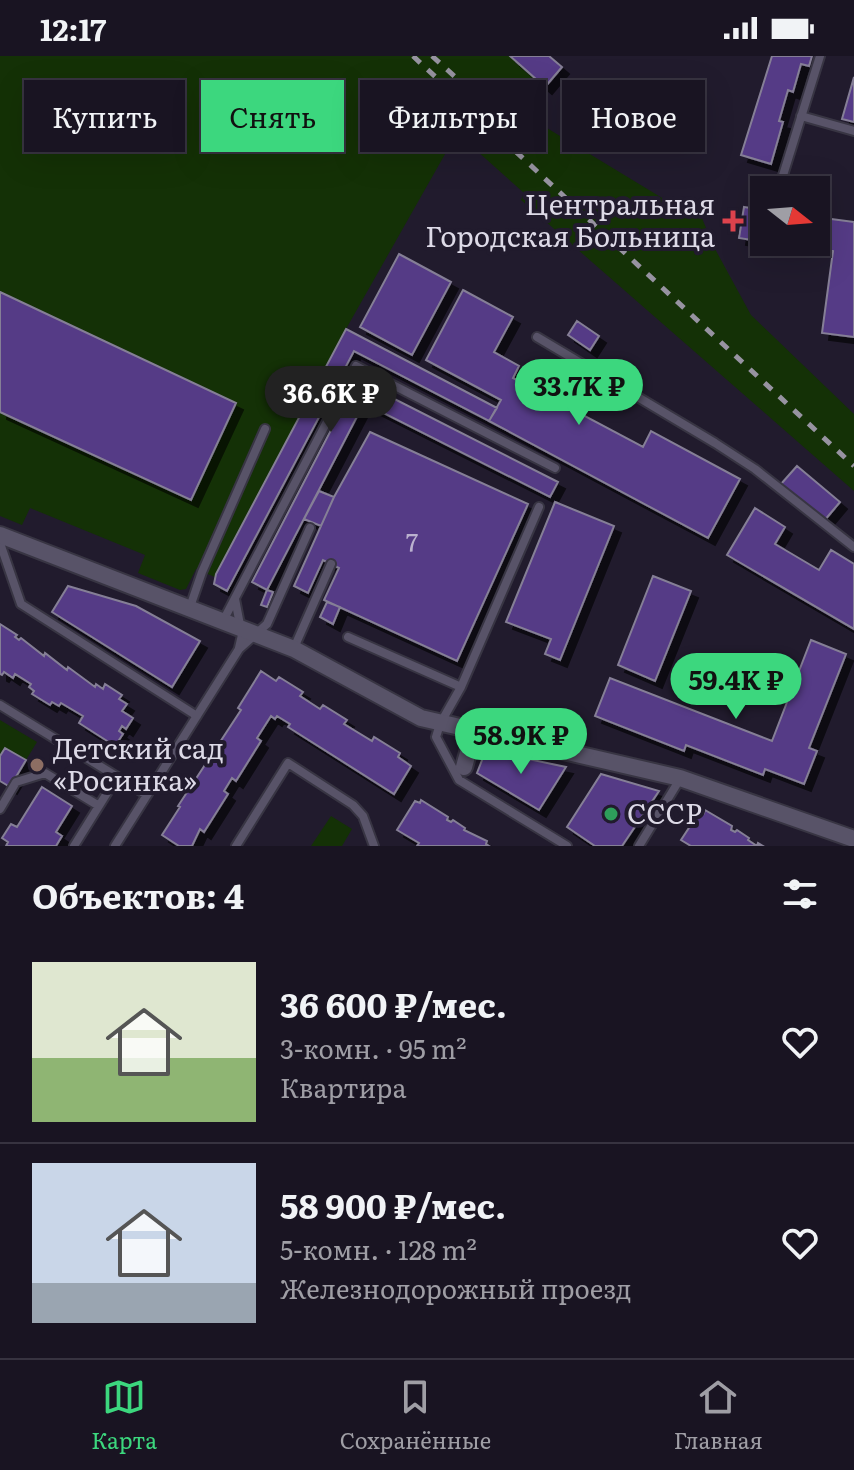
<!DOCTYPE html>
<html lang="ru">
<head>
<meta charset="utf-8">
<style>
	body { margin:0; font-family:Literata,serif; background:#26212f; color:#f1f3f6; height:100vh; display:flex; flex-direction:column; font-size:30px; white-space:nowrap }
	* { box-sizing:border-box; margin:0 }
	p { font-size:26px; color:#9f9ea5 }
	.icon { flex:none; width:44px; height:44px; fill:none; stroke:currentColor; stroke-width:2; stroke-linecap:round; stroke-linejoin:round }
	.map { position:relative; height:790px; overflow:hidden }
	.drawer { display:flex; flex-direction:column; background:#191422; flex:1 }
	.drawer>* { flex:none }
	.guide { position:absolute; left:24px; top:24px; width:806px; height:72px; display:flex; gap:16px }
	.needle { width:52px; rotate:107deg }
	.fabs { position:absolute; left:750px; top:120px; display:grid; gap:16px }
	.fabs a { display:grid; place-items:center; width:80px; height:80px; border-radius:0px; background:#191422; box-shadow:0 8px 32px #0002,0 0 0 2px #373340; font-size:40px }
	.price { position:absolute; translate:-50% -68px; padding:0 18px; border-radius:28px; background:#3cd77e; color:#111; font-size:26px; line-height:52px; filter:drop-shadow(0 2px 4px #0008) }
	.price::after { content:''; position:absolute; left:50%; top:48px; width:24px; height:18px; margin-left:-12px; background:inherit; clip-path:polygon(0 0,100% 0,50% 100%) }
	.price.on { background:#222; color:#fff }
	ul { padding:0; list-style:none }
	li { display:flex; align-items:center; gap:24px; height:200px; padding:0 32px }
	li+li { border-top:2px solid #373340 }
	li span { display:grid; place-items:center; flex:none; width:224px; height:160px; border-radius:0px; color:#555 }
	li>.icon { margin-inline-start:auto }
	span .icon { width:96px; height:96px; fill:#fffc; stroke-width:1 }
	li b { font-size:34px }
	h2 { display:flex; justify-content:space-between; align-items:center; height:96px; padding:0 32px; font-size:34px }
	.pill { padding:0 28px; border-radius:0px; background:#191422; box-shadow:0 8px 32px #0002,0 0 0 2px #373340; font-size:28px; line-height:72px }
	.pill.on { background:#3cd77e; color:#111 }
	.status { display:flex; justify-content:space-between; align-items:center; height:56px; padding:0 40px; background:#191422; direction:ltr }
	.status svg { height:22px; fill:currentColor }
	.menu { display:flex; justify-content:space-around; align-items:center; height:112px; border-top:2px solid #373340; background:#191422; font-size:22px; color:#9f9ea5 }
	.menu a { display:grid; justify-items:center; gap:4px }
	.menu .on { color:#3cd77e }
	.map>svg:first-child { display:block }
	.green { fill:#143106 }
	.building { fill:#553a86; stroke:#857f96; stroke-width:2; filter:url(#shadow) }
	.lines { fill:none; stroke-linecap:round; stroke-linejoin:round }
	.service-casing { stroke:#383543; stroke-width:12 }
	.minor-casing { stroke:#383543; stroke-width:20 }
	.service { stroke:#585368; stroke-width:8 }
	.minor { stroke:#585368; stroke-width:16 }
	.rail { stroke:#9793a1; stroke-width:5; stroke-dasharray:10 10; stroke-linecap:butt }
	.health-dot { fill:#e0444e; stroke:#211b2d; stroke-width:3 }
	.education-dot { fill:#8d6e63; stroke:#211b2d; stroke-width:3 }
	.leisure-dot { fill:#2e9e5b; stroke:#211b2d; stroke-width:3 }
	.labels { text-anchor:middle; stroke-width:8; stroke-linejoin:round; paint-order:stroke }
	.number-label { font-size:24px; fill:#bbb2cf }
	.poi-label { font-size:28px; fill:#dddae7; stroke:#211b2d; text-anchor:start }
</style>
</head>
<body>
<div class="status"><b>12:17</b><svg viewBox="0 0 49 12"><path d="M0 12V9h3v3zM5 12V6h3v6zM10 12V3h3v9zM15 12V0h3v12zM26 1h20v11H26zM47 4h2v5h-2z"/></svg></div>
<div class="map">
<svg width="854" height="790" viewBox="0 0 854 790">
	<defs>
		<filter id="shadow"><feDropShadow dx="7" dy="7" stdDeviation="0" flood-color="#0009"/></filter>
	</defs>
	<rect width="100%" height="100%" fill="#211b2d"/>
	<path class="green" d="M0,0H510L545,31L537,45V66L677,151L694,143L714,191L751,259L854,358V435L521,144L524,137L457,77L346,273L217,522L196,513L186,533L180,534L138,517L145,499L30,452L22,469L0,460Z
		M0,664L37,686L26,704L5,692L0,700Z
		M331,760L352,773L342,790H311Z"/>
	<path class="building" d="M510,0H549L562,11L545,31Z
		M772,0H812L809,10L801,8L793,36L788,34L779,65L783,66L771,108L741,99Z
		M854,21V66L842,63Z
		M744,151L764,154V186L739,182Z
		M816,161L854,166V281L822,277L833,195L767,186H816Z
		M399,198L451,226L412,299L360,271Z
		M463,234L513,261L494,296L519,310L513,322L643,391L651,375L740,423L708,482L489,365L501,344L426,304Z
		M0,236L236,347L191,444L0,356Z
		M577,265L599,280L590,294L568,279Z
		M346,273L497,352L489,365L354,295L227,535L214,528L216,518Z
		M357,324L558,426L550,441L364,347L267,534L252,526Z
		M370,376L528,448L457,605L324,544L339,512L323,504L308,537L294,530L334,441Z
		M797,410L840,446L824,465L781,428Z
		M319,435L334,441L321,470L304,463Z
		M555,446L614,470L560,604L545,598L551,583L506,566Z
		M755,452L785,471L775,488L819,514L831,494L854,508V573L727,499Z
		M653,520L691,535L655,625L618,609Z
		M68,530L136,550L200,585L172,631L52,556Z
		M267,534L273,536L267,551L261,549Z
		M327,546L340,551L333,568L320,561Z
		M0,568L17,579L15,581L19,584L21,582L44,600L45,597L67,614L68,611L95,631L96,628L103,633L105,628L122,639L119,643L127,648L122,655L133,662L126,673L122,670L119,675L123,678L115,690L79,667L83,660L61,647L59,650L52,646L50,649L32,638L34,635L29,631L31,628L15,618L13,622L4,616L2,619L0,618Z
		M811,584L846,598L809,692L817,695L804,728L765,713L763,719L686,689L684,695L595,660L610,622L772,685Z
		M261,615L276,625L279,621L303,636L300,640L320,653L323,649L347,664L344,668L372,685L374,681L400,697L398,701L411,710L394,738L288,671L290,668L277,660L275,663L271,660L257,682L261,685L236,725L232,722L224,735L228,738L204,776L200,773L192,790H179L162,779L180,751L178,750L241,654L238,652Z
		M5,692L26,704L10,731L0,725V700Z
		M486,694L566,711L539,754L477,717Z
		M601,718L659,735L622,790H595L567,771Z
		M42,731L72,750L56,776L62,780L56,790H6L8,786L2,782L11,768L17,771Z
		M421,744L448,761L447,764L451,766L453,764L465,772L464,774L487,785L486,788L489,790H417L419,787L397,774L415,745L420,747Z
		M705,754L732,770L731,774L735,776L737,774L749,782L748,784L757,790L758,787L763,790H691L681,784L700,755L704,757Z"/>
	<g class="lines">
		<defs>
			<path id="service" d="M801,60L854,75
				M780,129L820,0
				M537,281L715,387L755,413L854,491
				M539,451L461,631L440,668L436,681L459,724L567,790
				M0,487L21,548L197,660
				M235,543L242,579L239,592
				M190,551L202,516L265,373
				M223,565L356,310L555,412
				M348,581L461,631
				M294,592L331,508
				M0,649L147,739
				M0,753L16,726L45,717L99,750
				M74,790L117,721
				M115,790L239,593L267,568L310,472
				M236,790L288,707L353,749L363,760L374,790
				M639,790L680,723"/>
			<path id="minor" d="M0,479L294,593L421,662L680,722L854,783
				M464,711L471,686"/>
		</defs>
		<use href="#service" class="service-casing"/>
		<use href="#minor" class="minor-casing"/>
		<use href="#service" class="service"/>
		<use href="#minor" class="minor"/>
		<path class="rail" d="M413,0L854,410
			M432,0L493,55L513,81"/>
	</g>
	<path class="health-dot" d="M729 153h8v8h8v8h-8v8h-8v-8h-8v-8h8z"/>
	<circle class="education-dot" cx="37" cy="709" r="8"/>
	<circle class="leisure-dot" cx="611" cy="758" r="8"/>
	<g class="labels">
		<g class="number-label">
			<text x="412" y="495">7</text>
		</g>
		<g class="poi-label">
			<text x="715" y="159" text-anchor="end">Центральная<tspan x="715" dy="32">Городская Больница</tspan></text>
			<text x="53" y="703">Детский сад<tspan x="53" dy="32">«Росинка»</tspan></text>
			<text x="627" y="768">СССР</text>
		</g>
	</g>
</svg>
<div class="fabs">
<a><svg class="needle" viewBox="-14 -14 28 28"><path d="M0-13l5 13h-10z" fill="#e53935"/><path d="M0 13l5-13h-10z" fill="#9f9ea5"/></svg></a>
</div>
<b class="price" style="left:579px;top:371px">33.7K ₽</b>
<b class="price on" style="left:331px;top:378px">36.6K ₽</b>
<b class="price" style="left:736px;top:665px">59.4K ₽</b>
<b class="price" style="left:521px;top:720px">58.9K ₽</b>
<div class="guide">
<a class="pill">Купить</a>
<a class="pill on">Снять</a>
<a class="pill">Фильтры</a>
<a class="pill">Новое</a>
</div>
</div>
<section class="drawer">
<h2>Объектов: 4<svg class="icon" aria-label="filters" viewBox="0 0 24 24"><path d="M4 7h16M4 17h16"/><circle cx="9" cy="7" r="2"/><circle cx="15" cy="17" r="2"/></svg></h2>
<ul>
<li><span style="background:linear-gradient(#dfe7d0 60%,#8fb573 0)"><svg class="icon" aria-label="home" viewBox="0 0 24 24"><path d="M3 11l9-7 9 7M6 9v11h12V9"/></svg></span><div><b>36 600 ₽/мес.</b><p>3-комн. · 95 m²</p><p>Квартира</p></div><svg class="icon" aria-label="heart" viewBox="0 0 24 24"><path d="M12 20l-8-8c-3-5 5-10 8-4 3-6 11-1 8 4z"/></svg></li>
<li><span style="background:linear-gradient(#c9d6e8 75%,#9aa5b1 0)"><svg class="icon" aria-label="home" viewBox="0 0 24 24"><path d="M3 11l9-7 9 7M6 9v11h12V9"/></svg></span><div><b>58 900 ₽/мес.</b><p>5-комн. · 128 m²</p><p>Железнодорожный проезд</p></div><svg class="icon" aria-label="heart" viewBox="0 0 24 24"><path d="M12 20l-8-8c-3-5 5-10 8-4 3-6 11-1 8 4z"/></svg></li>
</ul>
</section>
<nav class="menu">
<a class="on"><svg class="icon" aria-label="map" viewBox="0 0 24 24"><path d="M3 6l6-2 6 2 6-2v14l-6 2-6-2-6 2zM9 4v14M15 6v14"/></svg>Карта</a>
<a><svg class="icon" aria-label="saved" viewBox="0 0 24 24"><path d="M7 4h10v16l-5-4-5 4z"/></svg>Сохранённые</a>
<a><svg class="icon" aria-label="home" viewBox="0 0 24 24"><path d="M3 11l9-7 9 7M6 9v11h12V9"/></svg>Главная</a>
</nav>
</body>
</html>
